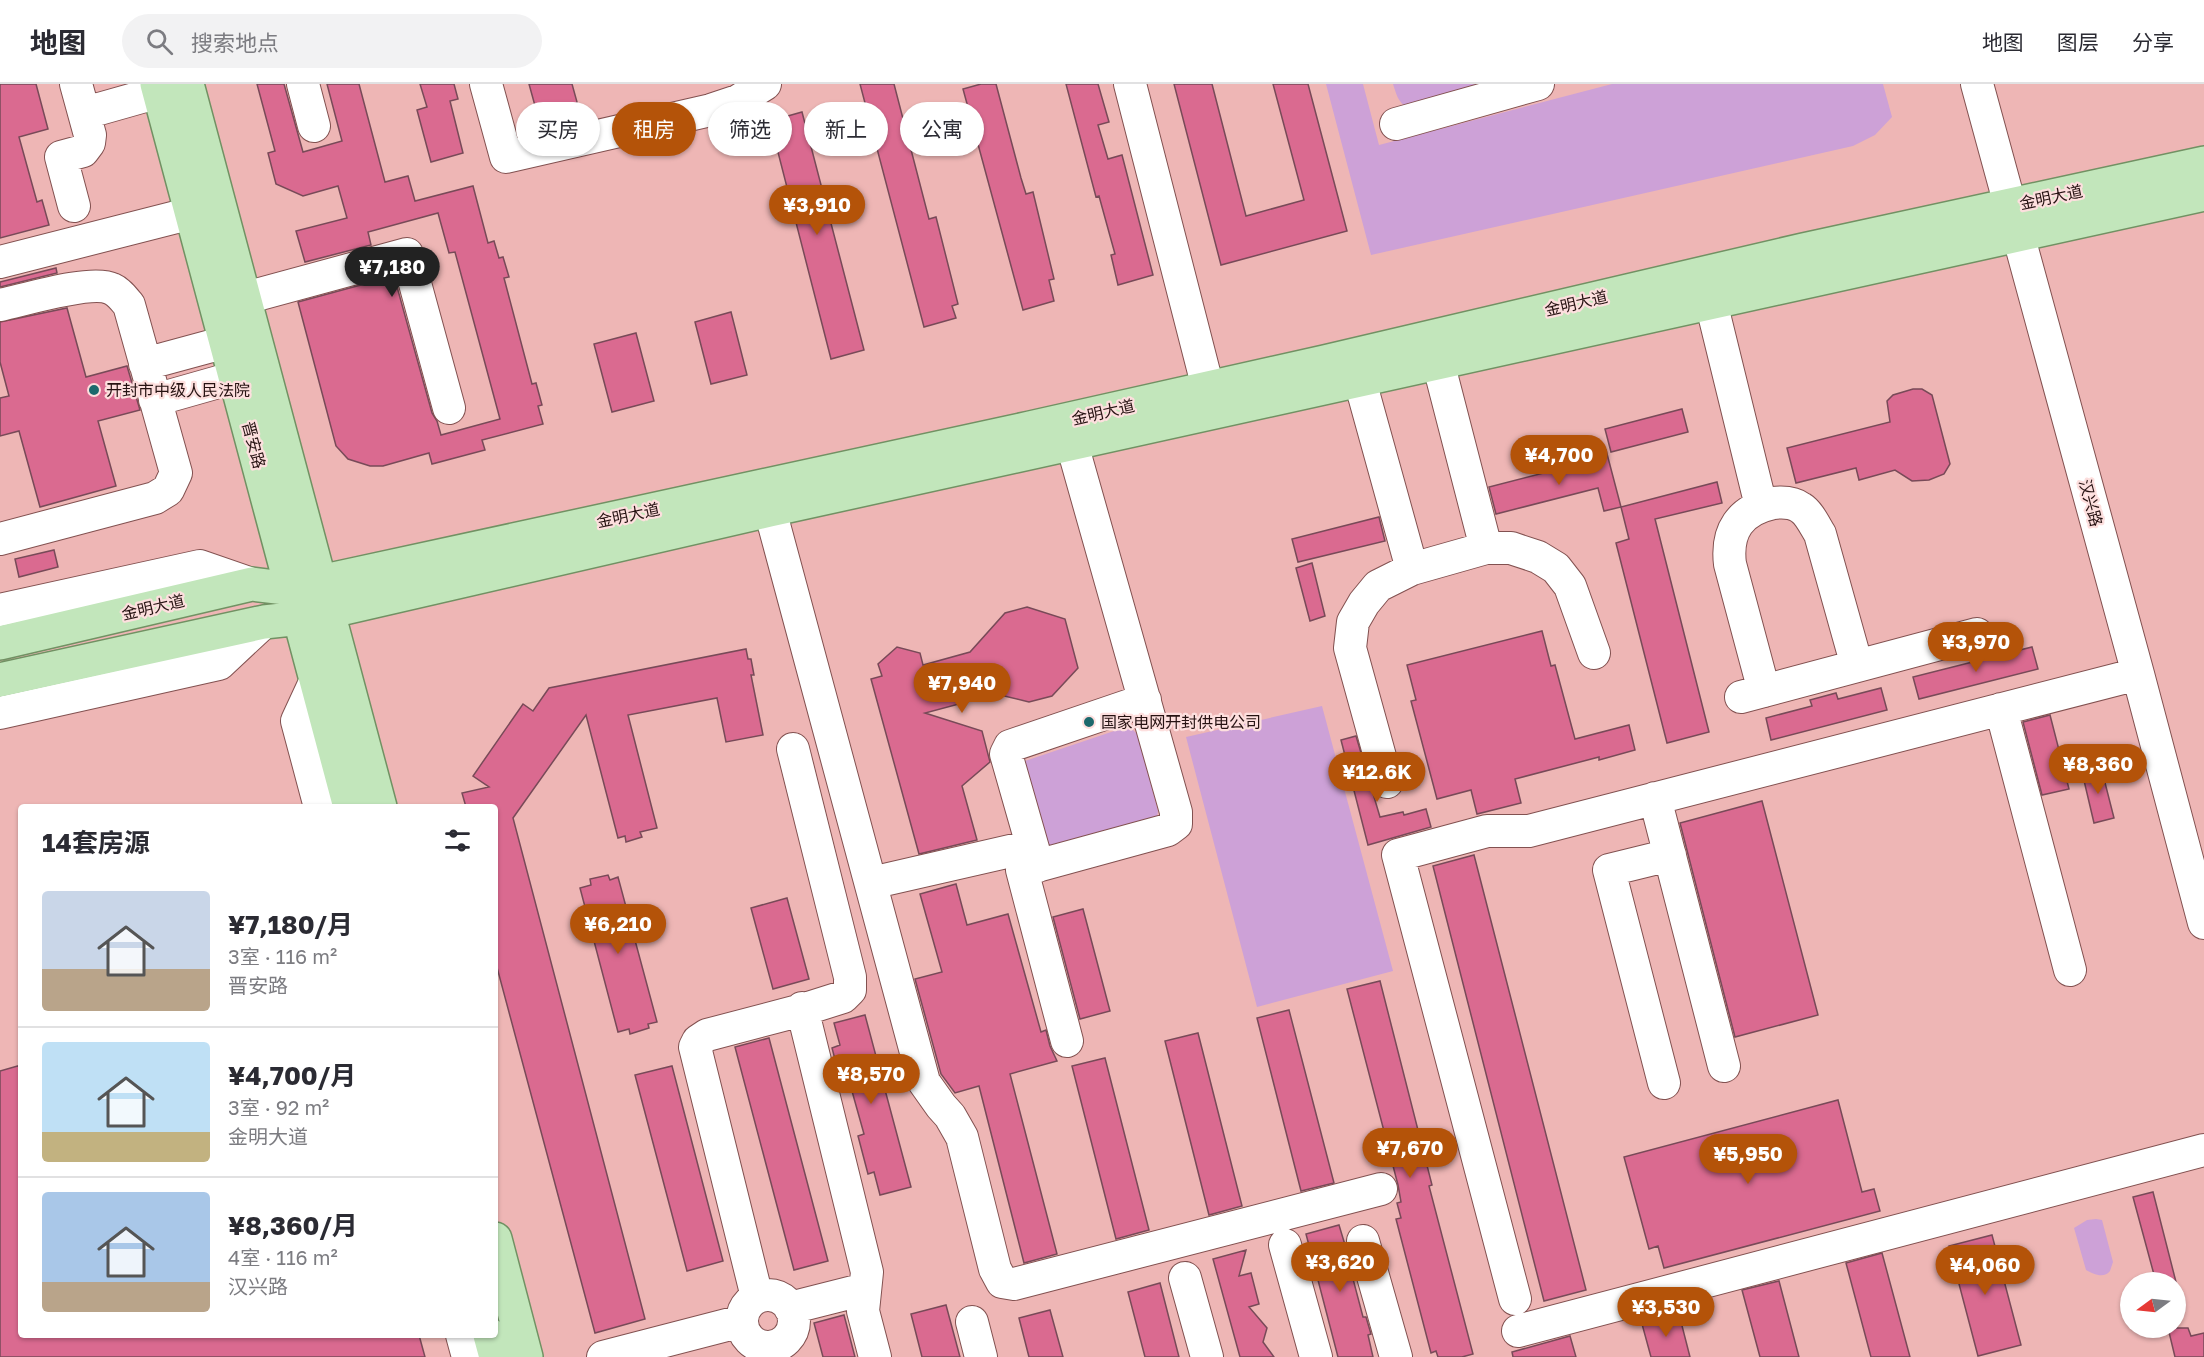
<!DOCTYPE html>
<html lang="zh">
<head>
<meta charset="utf-8">
<style>
	body { margin:0; font-family:"Golos Text","Noto Sans SC",sans-serif; background:#f2f2f3; color:#2b2b33; height:100vh; display:flex; flex-direction:column; font-size:22px; white-space:nowrap }
	* { box-sizing:border-box; margin:0 }
	p { font-size:20px; color:#7c7c81 }
	.icon { flex:none; width:33px; height:33px; fill:none; stroke:currentColor; stroke-width:2; stroke-linecap:round; stroke-linejoin:round }
	.map { position:relative; flex:1; overflow:hidden }
	.panel { position:absolute; left:18px; top:720px; width:480px; height:534px; display:flex; flex-direction:column; background:#fff; border-radius:6px; box-shadow:0 2px 4px #0004 }
	.panel>* { flex:none }
	.guide { position:absolute; left:516px; top:18px; width:570px; height:54px; display:flex; gap:12px }
	.needle { width:39px; rotate:255deg }
	.tools { position:absolute; left:2120px; top:1188px; display:grid; gap:12px }
	.tools a { display:grid; place-items:center; width:66px; height:66px; border-radius:50%; background:#fff; box-shadow:0 2px 4px #0004; font-size:30px }
	.price { position:absolute; translate:-50% -51px; padding:0 14px; border-radius:21px; background:#b45309; color:#fff; font-size:20px; line-height:39px; filter:drop-shadow(0 2px 3px #0008) }
	.price::after { content:''; position:absolute; left:50%; top:36px; width:18px; height:14px; margin-left:-9px; background:inherit; clip-path:polygon(0 0,100% 0,50% 100%) }
	.price.current { background:#222; color:#fff }
	ul { padding:0; list-style:none }
	li { display:flex; align-items:center; gap:18px; height:150px; padding:0 24px }
	li+li { border-top:2px solid #e1e1e2 }
	li span { display:grid; place-items:center; flex:none; width:168px; height:120px; border-radius:6px; color:#555 }
	li>.icon { margin-inline-start:auto }
	span .icon { width:72px; height:72px; fill:#fffc; stroke-width:1 }
	li b { font-size:26px }
	h2 { display:flex; justify-content:space-between; align-items:center; height:72px; padding:0 24px; font-size:26px }
	.tag { padding:0 21px; border-radius:27px; background:#fff; box-shadow:0 2px 4px #0004; font-size:21px; line-height:54px }
	.tag.current { background:#b45309; color:#fff }
	header { display:flex; align-items:center; gap:36px; box-sizing:border-box; height:84px; padding:0 30px; background:#fff; border-bottom:2px solid #e1e1e2 }
	header strong { font-size:28px }
	nav { display:flex; gap:33px; margin-inline-start:auto; font-size:21px }
	.search { width:420px; height:54px; background:#f2f2f3; display:flex; align-items:center; gap:15px; box-sizing:border-box; padding:0 21px; border-radius:33px; color:#7c7c81; font-size:22px }
	.map>svg:first-child { display:block }
	.green { fill:#cda1d7 }
	.building { fill:#da6a90; stroke:#784a58; stroke-width:1.5 }
	.lines { fill:none; stroke-linecap:round; stroke-linejoin:round }
	.minor-casing { stroke:#825150; stroke-width:34 }
	.major-casing { stroke:#719163; stroke-width:36 }
	.minor { stroke:#fff; stroke-width:32 }
	.major { stroke:#c2e6bb; stroke-width:33 }
	.poi-dot { fill:#1c696d; stroke:#fddfde; stroke-width:2 }
	.labels { text-anchor:middle; stroke-width:4.5; stroke-linejoin:round; paint-order:stroke }
	.street-label { font-size:16px; fill:#261212; stroke:#fddfde }
	.poi-label { font-size:16px; fill:#261212; stroke:#fddfde; text-anchor:start }
</style>
</head>
<body>
<header>
<strong>地图</strong>
<div class="search"><svg class="icon" aria-label="search" viewBox="0 0 24 24"><circle cx="10" cy="10" r="6"/><path d="M15 15l6 6"/></svg>搜索地点</div>
<nav><a>地图</a><a>图层</a><a>分享</a></nav>
</header>
<div class="map">
<svg width="2204" height="1273" viewBox="0 0 2204 1273">
	<rect width="100%" height="100%" fill="#eeb6b5"/>
	<path class="green" d="M1326,0H1363L1379,61L1612,0H1883L1892,33L1875,51L1853,62L1371,171Z
		M1393,0H1491L1407,23C1398,19 1396,9 1393,0Z
		M1322,622L1393,887L1257,923L1186,653Z
		M1129,642L1138,651L1158,727L1157,734L1046,765L1022,678Z
		M2096,1135L2102,1136L2113,1178L2110,1187C2104,1195 2093,1190 2086,1186L2074,1144L2087,1136Z"/>
	<path class="building" d="M0,0H36L48,45L19,53L37,118L42,116L49,141L0,154Z
		M257,0H284L303,68L342,57L327,0H359L385,98L408,92L415,117L473,102L488,159L494,157L499,174L503,173L509,193L504,194L532,300L536,299L542,321L538,322L543,340L482,356L485,366L432,380L429,369L383,382H370L348,375L336,362L298,218L394,192L432,329L437,337L441,351L500,335L455,168L449,169L438,129L368,148L371,161L305,178L296,147L347,134L338,102L303,112L276,100L268,69L275,67Z
		M420,0H454L458,15L450,17L463,69L431,78L417,26L427,23Z
		M529,0H572L577,18L564,37L543,27L537,29Z
		M860,0H894L929,135L936,133L958,220L952,222L956,234L924,243Z
		M981,0H996L1021,94L1026,110L1033,108L1054,195L1049,196L1054,217L1023,226L963,5Z
		M1066,0H1098L1109,38L1098,41L1108,75L1122,71L1153,191L1118,201L1111,171L1115,170L1110,152L1099,112L1096,113Z
		M1174,0H1212L1246,132L1304,116L1273,0H1308L1347,147L1221,181Z
		M802,28L864,266L831,275L770,37Z
		M56,184L57,189L0,203V198Z
		M67,224L86,293L127,282L140,326L98,337L116,402L40,423L19,347L0,352V314L9,312L0,278V238Z
		M731,228L747,291L711,300L695,238Z
		M636,249L654,317L612,328L594,260Z
		M1913,305H1922L1932,311L1950,380L1944,390L1929,396L1912,397L1895,386L1859,396L1856,384L1796,399L1787,364L1890,338L1887,317L1893,311Z
		M1682,325L1688,348L1611,368L1605,345Z
		M1606,366L1621,423L1604,427L1598,404L1496,430L1489,403L1591,377L1590,371Z
		M1717,398L1722,419L1655,435L1709,648L1667,659L1616,459L1629,455L1621,423Z
		M1379,433L1385,457L1298,478L1292,455Z
		M54,466L58,483L19,493L15,475Z
		M1312,479L1325,532L1310,537L1296,484Z
		M1027,523L1065,535L1078,584L1052,612L1029,618L996,610L925,629L982,647L990,678L962,702L977,756L919,770L871,595L882,592L878,580L897,563L920,569L923,581L970,568L1005,529Z
		M1542,547L1551,582L1555,581L1575,655L1629,641L1635,666L1599,676V673L1515,695L1521,719L1477,730L1471,706L1437,715L1411,617L1416,616L1407,581Z
		M2032,563L2038,585L1919,615L1913,593Z
		M746,565L748,575H751L754,591H751L763,651L726,658L717,614L628,631L657,744L640,748L642,753L626,758L625,752L618,754L586,631L513,734L645,1235L595,1249L495,876V723H466L462,709L489,703L473,692L523,620L533,627L549,604Z
		M1881,604L1887,626L1771,656L1766,634L1812,622L1810,616L1836,609L1838,615Z
		M2050,631L2069,705L2042,711L2023,638Z
		M1356,652L1380,733L1403,728L1404,731L1426,725L1431,743L1368,761L1341,656Z
		M2101,683L2114,734L2094,739L2082,688Z
		M1762,717L1818,931L1735,953L1680,739Z
		M1474,771L1586,1206L1544,1217L1433,782Z
		M608,791L610,796L618,793L657,938L648,940L649,944L630,950L629,945L618,948L580,804L591,801L590,795Z
		M956,800L967,841L1008,830L1041,948L1046,946L1050,962L1057,977L1010,990L1057,1170L1024,1179L979,1002L955,1009L941,990L915,895L942,888L920,810Z
		M787,814L809,895L773,905L751,824Z
		M1083,825L1110,927L1080,935L1053,833Z
		M1380,897L1432,1101L1429,1102L1473,1270L1462,1273H1438L1436,1267L1431,1269L1396,1135L1401,1134L1397,1119L1401,1118L1398,1101L1347,905Z
		M1289,926L1334,1099L1301,1107L1257,934Z
		M865,931L911,1103L880,1111L874,1088L868,1090L858,1052L864,1050L850,1000L842,1002L832,964L840,961L834,939Z
		M1198,949L1242,1122L1209,1131L1165,957Z
		M769,954L828,1177L794,1186L735,963Z
		M1105,974L1149,1146L1116,1155L1072,982Z
		M21,981V1251H419L425,1273H0V987Z
		M672,982L723,1177L687,1187L635,991Z
		M1838,1016L1862,1108L1874,1105L1880,1127L1664,1184L1658,1162L1649,1165L1624,1073Z
		M2153,1108L2176,1198H2156L2133,1113Z
		M1339,1141L1355,1194L1353,1195L1363,1233H1366L1371,1250L1368,1251L1373,1273H1338L1306,1150Z
		M1992,1151L2021,1261L1978,1272L1949,1162Z
		M1246,1166L1239,1192L1251,1189L1259,1220L1249,1223L1267,1244L1263,1258L1274,1273H1240L1213,1175Z
		M1882,1169L1910,1273H1871L1846,1179Z
		M1779,1197L1799,1273H1760L1742,1206Z
		M1160,1199L1179,1273H1145L1128,1208Z
		M946,1221L960,1273H922L911,1230Z
		M1050,1226L1063,1273H1029L1019,1234Z
		M1679,1230L1690,1273H1651L1642,1240Z
		M844,1231L855,1273H823L814,1239Z
		M2168,1244H2188L2191,1252L2204,1249V1273H2175Z
		M1570,1252L1576,1273H1513L1512,1268Z"/>
	<g class="lines">
		<defs>
			<path id="minor" d="M303,0L314,42
				M486,0L506,73L711,26L738,17L765,0
				M1130,0L1208,304
				M1977,0L2138,590L2204,839
				M85,29L159,8
				M1396,40L1538,0
				M74,122L61,73L83,67L89,59L90,51L76,0
				M0,178L192,129
				M245,214L407,170L449,324
				M1711,218L1761,422
				M0,221C24,216 92,195 112,205C119,208 124,215 129,221L176,389L168,406L155,414L0,455
				M1438,278L1486,464
				M145,280L226,258
				M1360,297L1412,485
				M155,316L236,293
				M770,426L924,998L941,1022L950,1032L962,1053L995,1185L1002,1198L1014,1200L1381,1105
				M0,526L200,482L252,500
				M316,596L297,637L320,723
				M1764,607L1730,480C1726,447 1740,426 1773,419C1782,418 1793,418 1801,424C1809,429 1815,442 1820,450L1857,582
				M1741,613L1977,550
				M2001,625L2070,886
				M0,629L219,580L264,538
				M1387,698L1350,564L1353,538L1364,519L1378,502L1412,485L1486,464H1511L1538,473L1556,484L1570,502L1594,569
				M1655,714L1724,982
				M1038,782L1006,670L1010,662L1145,616
				M871,799L1032,762
				M802,924L867,1188L863,1227L875,1273
				M1067,957L1022,786L1168,746L1176,740V728L1072,360
				M1664,999L1609,786L1670,771
				M1363,1157L1396,1273
				M1285,1161L1316,1273
				M1185,1194L1207,1273
				M742 1237a26 26 0 1 1 52 0a26 26 0 1 1-52 0Z
				M757,1213L695,963L698,957L707,951L802,926L843,913L850,906V893L793,665
				M1515,1215L1398,771L1487,747H1529L2138,590
				M790,1224L865,1205
				M972,1238L981,1273
				M1518,1247L2204,1066
				M462,1251L468,1273
				M603,1273L742,1237"/>
			<path id="major" d="M157,0L350,723
				M187,0L380,723
				M0,559L252,500L292,505L320,498L1030,344L1324,278L1803,166L2204,79
				M0,596L264,538L301,534L770,426L2204,110
				M495,1155L526,1273
				M490,1251L496,1273"/>
		</defs>
		<use href="#minor" class="minor-casing"/>
		<use href="#major" class="major-casing"/>
		<use href="#minor" class="minor"/>
		<use href="#major" class="major"/>
	</g>
	<g class="poi-dot">
		<circle cx="94" cy="306" r="6"/>
		<circle cx="1089" cy="638" r="6"/>
	</g>
	<g class="labels">
		<g class="street-label">
			<text transform="translate(2051 113) rotate(-12)" y="6">金明大道</text>
			<text transform="translate(1576 219) rotate(-13)" y="6">金明大道</text>
			<text transform="translate(1103 328) rotate(-13)" y="6">金明大道</text>
			<text transform="translate(254 361) rotate(75)" y="6">晋安路</text>
			<text transform="translate(2091 419) rotate(75)" y="6">汉兴路</text>
			<text transform="translate(628 431) rotate(-12)" y="6">金明大道</text>
			<text transform="translate(153 523) rotate(-13)" y="6">金明大道</text>
		</g>
		<g class="poi-label">
			<text x="106" y="312">开封市中级人民法院</text>
			<text x="1101" y="644">国家电网开封供电公司</text>
		</g>
	</g>
</svg>
<div class="tools">
<a><svg class="needle" viewBox="-14 -14 28 28"><path d="M0-13l5 13h-10z" fill="#e53935"/><path d="M0 13l5-13h-10z" fill="#7c7c81"/></svg></a>
</div>
<b class="price" style="left:817px;top:152px">¥3,910</b>
<b class="price current" style="left:392px;top:214px">¥7,180</b>
<b class="price" style="left:1559px;top:402px">¥4,700</b>
<b class="price" style="left:1976px;top:589px">¥3,970</b>
<b class="price" style="left:962px;top:630px">¥7,940</b>
<b class="price" style="left:2098px;top:711px">¥8,360</b>
<b class="price" style="left:1377px;top:719px">¥12.6K</b>
<b class="price" style="left:618px;top:871px">¥6,210</b>
<b class="price" style="left:871px;top:1021px">¥8,570</b>
<b class="price" style="left:1410px;top:1095px">¥7,670</b>
<b class="price" style="left:1748px;top:1101px">¥5,950</b>
<b class="price" style="left:1340px;top:1209px">¥3,620</b>
<b class="price" style="left:1985px;top:1212px">¥4,060</b>
<b class="price" style="left:1666px;top:1254px">¥3,530</b>
<div class="guide">
<a class="tag">买房</a>
<a class="tag current">租房</a>
<a class="tag">筛选</a>
<a class="tag">新上</a>
<a class="tag">公寓</a>
</div>
<section class="panel">
<h2>14套房源<svg class="icon" aria-label="filters" viewBox="0 0 24 24"><path d="M4 7h16M4 17h16"/><circle cx="9" cy="7" r="2"/><circle cx="15" cy="17" r="2"/></svg></h2>
<ul>
<li><span style="background:linear-gradient(#c9d6e8 65%,#b9a48a 0)"><svg class="icon" aria-label="home" viewBox="0 0 24 24"><path d="M3 11l9-7 9 7M6 9v11h12V9"/></svg></span><div><b>¥7,180/月</b><p>3室 · 116 m²</p><p>晋安路</p></div></li>
<li><span style="background:linear-gradient(#bfe0f5 75%,#c2b280 0)"><svg class="icon" aria-label="home" viewBox="0 0 24 24"><path d="M3 11l9-7 9 7M6 9v11h12V9"/></svg></span><div><b>¥4,700/月</b><p>3室 · 92 m²</p><p>金明大道</p></div></li>
<li><span style="background:linear-gradient(#a9c7e8 75%,#b9a48a 0)"><svg class="icon" aria-label="home" viewBox="0 0 24 24"><path d="M3 11l9-7 9 7M6 9v11h12V9"/></svg></span><div><b>¥8,360/月</b><p>4室 · 116 m²</p><p>汉兴路</p></div></li>
</ul>
</section>
</div>
</body>
</html>
